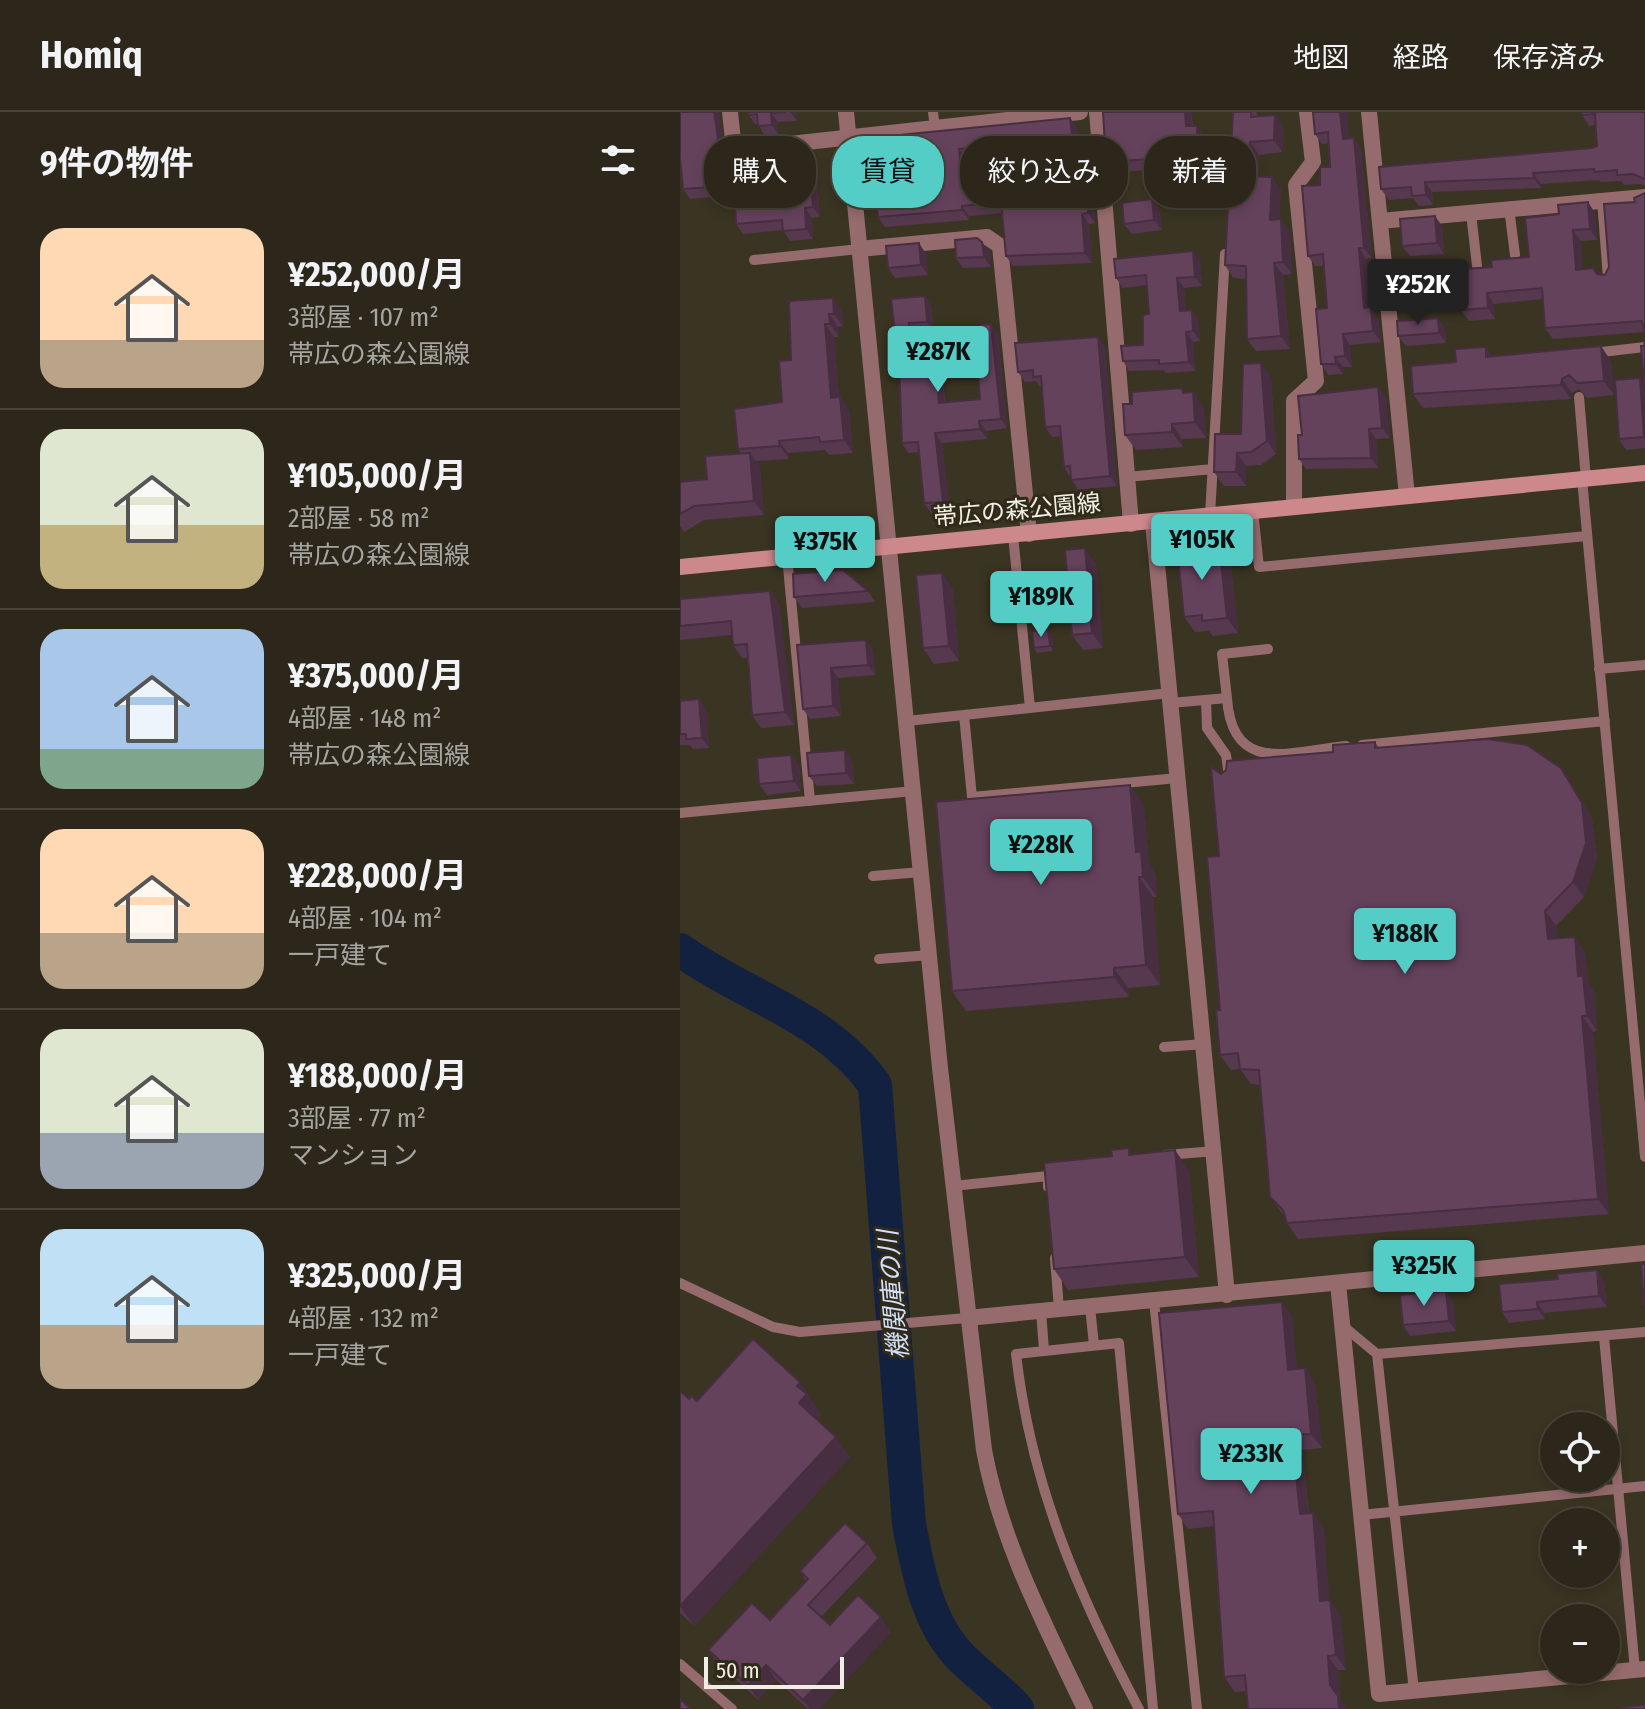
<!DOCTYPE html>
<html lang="ja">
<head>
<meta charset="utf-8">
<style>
	body { margin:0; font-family:"Fira Sans Condensed","Noto Sans JP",sans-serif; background:#342f23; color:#f1f3f6; height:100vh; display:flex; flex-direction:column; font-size:30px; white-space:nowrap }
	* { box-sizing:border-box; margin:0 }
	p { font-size:26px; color:#a6a5a2 }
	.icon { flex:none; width:44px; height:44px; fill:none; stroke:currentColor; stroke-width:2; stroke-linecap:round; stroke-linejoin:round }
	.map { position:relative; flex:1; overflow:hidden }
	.details { display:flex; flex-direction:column; background:#2c271a; width:680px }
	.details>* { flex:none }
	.hud { position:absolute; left:24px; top:24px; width:760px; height:72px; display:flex; gap:16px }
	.buttons { position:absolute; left:860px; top:1300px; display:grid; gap:16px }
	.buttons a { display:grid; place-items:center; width:80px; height:80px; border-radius:50%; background:#2c271a; box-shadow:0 4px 12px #0003,0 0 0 2px #484439; font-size:40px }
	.scale { position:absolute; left:24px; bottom:20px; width:140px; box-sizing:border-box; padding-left:8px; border:4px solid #f1eee3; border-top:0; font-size:22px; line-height:28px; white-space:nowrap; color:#f1eee3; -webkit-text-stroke:6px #302a19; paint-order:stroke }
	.price { position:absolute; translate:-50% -68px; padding:0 18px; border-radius:8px; background:#54cdc7; color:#111; font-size:26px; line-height:52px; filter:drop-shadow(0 2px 4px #0008) }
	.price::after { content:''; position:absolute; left:50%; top:48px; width:24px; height:18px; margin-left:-12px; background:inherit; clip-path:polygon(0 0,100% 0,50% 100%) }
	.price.on { background:#222; color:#fff }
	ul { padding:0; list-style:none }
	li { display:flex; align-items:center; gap:24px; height:200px; padding:0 40px }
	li+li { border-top:2px solid #484439 }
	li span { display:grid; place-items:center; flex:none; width:224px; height:160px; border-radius:24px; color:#555 }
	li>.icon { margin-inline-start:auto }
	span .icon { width:96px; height:96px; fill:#fffc; stroke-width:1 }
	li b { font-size:34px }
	h2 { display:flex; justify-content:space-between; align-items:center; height:96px; padding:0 40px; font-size:34px }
	.tag { padding:0 28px; border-radius:32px; background:#2c271a; box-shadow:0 4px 12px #0003,0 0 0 2px #484439; font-size:28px; line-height:72px }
	.tag.on { background:#54cdc7; color:#111 }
	header { display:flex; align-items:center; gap:48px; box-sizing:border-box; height:112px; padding:0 40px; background:#2c271a; border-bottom:2px solid #484439 }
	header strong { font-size:38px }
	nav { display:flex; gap:44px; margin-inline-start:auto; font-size:28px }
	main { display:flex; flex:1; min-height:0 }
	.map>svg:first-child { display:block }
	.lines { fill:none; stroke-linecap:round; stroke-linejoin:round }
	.river { stroke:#132141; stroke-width:34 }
	.service { stroke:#966b6d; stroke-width:10 }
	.minor { stroke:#966b6d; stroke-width:16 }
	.tertiary { stroke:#966b6d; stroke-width:16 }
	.secondary { stroke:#cd888c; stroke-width:16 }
	.wall { fill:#57394f; fill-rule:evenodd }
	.shaded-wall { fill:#472e40 }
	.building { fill:#65425c; stroke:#472e40; stroke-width:2; fill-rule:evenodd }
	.labels { text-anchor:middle; stroke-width:6; stroke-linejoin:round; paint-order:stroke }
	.street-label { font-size:24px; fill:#f1eee3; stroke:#302a19 }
	.water-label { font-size:26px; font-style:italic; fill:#d4e0fa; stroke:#302a19 }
</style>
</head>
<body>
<header>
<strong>Homiq</strong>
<nav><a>地図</a><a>経路</a><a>保存済み</a></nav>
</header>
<main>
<section class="details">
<h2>9件の物件<svg class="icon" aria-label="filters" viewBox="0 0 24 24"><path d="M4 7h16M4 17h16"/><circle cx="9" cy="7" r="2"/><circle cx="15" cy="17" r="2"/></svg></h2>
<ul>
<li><span style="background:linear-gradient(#ffd9b3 70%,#b9a48a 0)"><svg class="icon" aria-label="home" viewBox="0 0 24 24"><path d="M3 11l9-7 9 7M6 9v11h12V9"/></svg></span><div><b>¥252,000/月</b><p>3部屋 · 107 m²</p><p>帯広の森公園線</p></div></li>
<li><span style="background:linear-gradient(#dfe7d0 60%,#c2b280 0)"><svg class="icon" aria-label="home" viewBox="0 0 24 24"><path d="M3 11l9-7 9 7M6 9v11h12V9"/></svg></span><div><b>¥105,000/月</b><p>2部屋 · 58 m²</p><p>帯広の森公園線</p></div></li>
<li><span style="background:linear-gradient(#a9c7e8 75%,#7fa58c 0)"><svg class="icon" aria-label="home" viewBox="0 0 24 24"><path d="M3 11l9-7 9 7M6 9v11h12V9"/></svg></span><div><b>¥375,000/月</b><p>4部屋 · 148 m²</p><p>帯広の森公園線</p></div></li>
<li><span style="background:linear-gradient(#ffd9b3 65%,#b9a48a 0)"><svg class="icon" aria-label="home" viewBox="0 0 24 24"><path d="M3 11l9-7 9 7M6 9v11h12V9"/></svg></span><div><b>¥228,000/月</b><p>4部屋 · 104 m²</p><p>一戸建て</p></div></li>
<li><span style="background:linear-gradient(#dfe7d0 65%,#9aa5b1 0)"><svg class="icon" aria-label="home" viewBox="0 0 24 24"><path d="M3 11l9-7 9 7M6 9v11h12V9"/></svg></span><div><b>¥188,000/月</b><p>3部屋 · 77 m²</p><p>マンション</p></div></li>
<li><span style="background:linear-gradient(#bfe0f5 60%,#b9a48a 0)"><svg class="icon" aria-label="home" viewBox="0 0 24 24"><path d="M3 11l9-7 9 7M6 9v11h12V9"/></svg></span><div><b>¥325,000/月</b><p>4部屋 · 132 m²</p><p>一戸建て</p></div></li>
</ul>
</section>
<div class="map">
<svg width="965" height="1597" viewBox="0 0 965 1597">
	<rect width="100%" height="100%" fill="#3a3422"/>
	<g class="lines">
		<path class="river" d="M0,838C66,885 146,904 195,973L229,1412C237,1455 247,1508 277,1541C296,1562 319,1576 337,1597"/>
		<path class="service" d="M253,0L255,16
			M922,88L928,166
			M829,96L835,143
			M791,101L797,154
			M74,148L179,137
			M913,241L965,235
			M899,285L906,367
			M447,365L533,357
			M902,367L965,1045
			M573,399L579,455L907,424
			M530,403L545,142
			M333,423L350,596
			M107,444L130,689
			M919,557L965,553
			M547,586L542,542L588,537
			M526,588L527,616L546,643L549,664
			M491,591L547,586C552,663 610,640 666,634
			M284,603L292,685L498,666
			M227,609L490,581
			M682,633L925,609
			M0,701L234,679
			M193,764L241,760
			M199,847L250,843
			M484,935L525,932
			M485,1043L536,1039
			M273,1074L368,1064V1075
			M375,1146L379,1197
			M0,1171L93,1215L120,1220L287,1206
			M474,1189L517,1597
			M410,1195L414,1233
			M361,1199L364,1238
			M662,1213L697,1242L965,1220
			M924,1225L955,1558
			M697,1242L734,1579
			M681,1403L965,1374
			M0,1552L52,1597
			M459,1597C398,1482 351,1373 336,1242L439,1231L473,1597"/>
		<path class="minor" d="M50,0L54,38L400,0
			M417,0L451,412
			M689,0L727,384
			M700,109L965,85
			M179,137L307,125L320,134L349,422
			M614,395V289L636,269L616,73L633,50L627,0
			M473,410L547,1183
			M658,1171L699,1582L965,1557
			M287,1206L965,1141"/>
		<path class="tertiary" d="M166,0L260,956L304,1338C321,1430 365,1513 405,1597"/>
		<path class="secondary" d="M0,455L965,361"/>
	</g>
	<path class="wall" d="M68,0H116L117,9L98,10V22L85,24L78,12H75L69,3Z
		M511,0L513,14H517L524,24L525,49H511L515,88L480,91L473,80L471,58L433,60L426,50Z
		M553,0H576L578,4L604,15L602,40L579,43L578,64L601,77L599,107H601L610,120L612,162L603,163L610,237L576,239L567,227L566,167L553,166L545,153Z
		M633,0L669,27L674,26L681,37L692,146L686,147L690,195L698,206L701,230L670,233L672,255H663V262L648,263L641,252L647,196L643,154H635L628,144L640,73L650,55L649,31L642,32L635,22Z
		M965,0V74L960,72L944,73L941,69L921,70L919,68L861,72V76L752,80L753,93L739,94L733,86L709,88L701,77L912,36L917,34L915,13L909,14L902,3Z
		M39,1L46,45L128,38L135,47L140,105L132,106L133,127L110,129L103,118L63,122L56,112L55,96H53L46,84L10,87L3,77Z
		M390,6L397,16L400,38L363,41L365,61L400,69L401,85L414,94L415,111L409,112L412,151L333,154L326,144L322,101L289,104V108L205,115L198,105L190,26ZM316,45L319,68L288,71L286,47Z
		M472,87L479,98L482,118L452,122L444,112Z
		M955,90L964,220L873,227L865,216L863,187L814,192L815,207L789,209L781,198L785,161L849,145L915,101L917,128L901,129L902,157L917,162L925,163Z
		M762,114L764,142L730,144L722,134Z
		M302,130L310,140L311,155L283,156L276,146Z
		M513,139L520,149L522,174L504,176L506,199L512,198L518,208L520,229L513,230L515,259L486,261L483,258L449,259L443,249L463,233L469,202L467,173L443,176L436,166Z
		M246,142L248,163L215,166L208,156Z
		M245,184L251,194L254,219L236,221L238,244L255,242L262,252L265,290L300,287L301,235L318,222L327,316L306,319L307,327L262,331L270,399L251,401L244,391L239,340L228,341L222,331L219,250L211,187Z
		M109,189L162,199L163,214L158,215L159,225H154L159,285H160L169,298L173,341L149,343L145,338L108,341L109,347L76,349L80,355L84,403L24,408L4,420L0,414V402L27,367L61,341L58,337L102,290L111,248Z
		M758,206L765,216L766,231L726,234L718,224Z
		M425,234L437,374L398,378L384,355L381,324L372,325L365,315L362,274L360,275L356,269L345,270L338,260Z
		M813,245L931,249L934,283L907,286L899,277L892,281L891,287L743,296L733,282L776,250Z
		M591,265L596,342L581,353L566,354V374H544L534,360L561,322Z
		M965,273V336L946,338L939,327Z
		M506,281L524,296L526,326L502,327L503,335L456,338L445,323L452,292Z
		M706,285L710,326L696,327L698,356L626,357L619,347L622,323Z
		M550,446L558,521L533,524L529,519L515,520L504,505Z
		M416,451L423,536L403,538L392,523Z
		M367,475L369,492L351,493L347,488Z
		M273,476L279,549L254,552L243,536Z
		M90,479L99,492L114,613L81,616L72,603L68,546H62L53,533L52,523L0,528V487Z
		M188,479L195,490L122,496L114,485Z
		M372,523L373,539L357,541L354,536Z
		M186,528L193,538L195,563L158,566L161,604L130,607L123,597L117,533Z
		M0,589L26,597L29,636L13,637L10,633H0Z
		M695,630L699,636L891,672L912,706L917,746L904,785L876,814L877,826L905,840L908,870L914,879L917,919L913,920L929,1102L618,1127L607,1111L605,1105L590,1085L580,973L571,972L560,957L551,958L540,943L539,744L541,662L653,640Z
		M165,638L172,648L174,672L137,674L129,664Z
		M119,653L121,679L87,683L79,672Z
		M464,693L469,752L475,760L477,785H473L480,873L448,876L449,885L286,899L272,879Z
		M453,1042L509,1058L519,1165L388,1178L374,1157L432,1044Z
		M924,1169L927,1195L864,1201L865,1207L829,1211L822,1200Z
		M766,1179L773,1190L776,1219L730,1224L723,1213Z
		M612,1204L617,1257L635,1271L642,1336L622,1338L629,1402L644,1416L649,1489L660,1503L666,1558H658L660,1587L667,1597H568L566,1579L555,1580L544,1565L534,1414L508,1417L498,1402Z
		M0,1279L9,1287L17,1289L135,1291L133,1292L141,1302L137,1307L170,1345L14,1514L0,1501Z
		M187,1431L197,1446L141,1505L150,1513L211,1520L139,1597H128L96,1568L78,1588L39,1552L28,1538L90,1508L126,1469L120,1459Z"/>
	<path class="shaded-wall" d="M34,0H39L48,55L41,45Z
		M110,0H116L117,9Z
		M505,0H511L513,25L506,14Z
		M660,0H667L671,38L663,27Z
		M91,1L98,10V22L92,13Z
		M595,3L604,15L602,40L594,28Z
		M390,6L397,16L400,38L393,28Z
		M517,14L524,24L525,49L518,38Z
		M674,26L681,37L692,146L684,136Z
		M570,30L579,43L577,76L568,64Z
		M356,32L363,41L366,72L360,62Z
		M406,36L409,41L411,62L407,57Z
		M279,37L286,47L289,81L283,71Z
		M128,38L135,47L140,105L133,95Z
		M504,39L511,49L515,88L507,78Z
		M394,60L400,69L402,95L395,85Z
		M853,61L861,72V76L854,66Z
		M592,65L601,77L599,120L590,108Z
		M745,70L752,80L753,93L746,83Z
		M407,84L414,94L415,111L408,101Z
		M472,87L479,98L482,118L474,108Z
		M908,90L915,101L917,128L910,117Z
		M282,94L289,104V108L282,98Z
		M125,96L132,106L133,127L126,117Z
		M402,102L409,112L412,151L405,141Z
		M755,104L762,114L764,142L757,131Z
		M601,107L610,120L612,162L603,150Z
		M893,118L901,129L903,168L896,158Z
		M302,130L310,140L311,155L304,145Z
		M239,131L246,142L248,163L241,153Z
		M679,136L686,147L691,206L684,196Z
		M513,139L520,149L522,174L515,165Z
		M594,151L603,163L610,237L601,224Z
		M497,166L504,176L507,209L500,199Z
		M807,181L814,192L815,207L808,196Z
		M245,184L251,194L254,219L247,210Z
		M153,186L162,199L163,214L154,202Z
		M691,195L698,206L701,230L693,219Z
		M512,198L518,208L520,229L513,219Z
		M149,202L158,215L159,225L150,212Z
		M758,206L765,216L766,231L759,221Z
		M229,211L236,221L240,254L233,244Z
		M145,212L154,225L160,298L151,286Z
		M311,212L318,222L327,316L321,307Z
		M506,220L513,230L515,259L509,250Z
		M663,222L670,233L672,255L665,244Z
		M418,225L425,234L437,374L430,364Z
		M921,234L931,249L934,283L924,269Z
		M806,235L816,249L806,245Z
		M255,242L262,252L265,300L259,291Z
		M655,245L663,255V262L656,252Z
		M581,251L591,265L596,342L587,329Z
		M960,266L965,273V327L964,325Z
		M882,267L892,281L891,287L881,273Z
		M698,275L706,285L710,326L702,316Z
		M513,280L524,296L526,326L515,310Z
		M160,285L169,298L173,341L164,328Z
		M299,309L306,319L307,327L300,317Z
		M492,312L502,327L503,335L492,320Z
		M689,317L696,327L698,356L691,346Z
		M255,321L262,331L270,399L263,390Z
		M99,329L108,341L109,347L100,334Z
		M70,341L80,355L84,403L74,389Z
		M557,341L566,354V374L556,360Z
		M539,431L550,446L558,521L547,506Z
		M405,436L416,451L423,536L412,521Z
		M262,461L273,476L279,549L269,534Z
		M363,470L367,475L369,492L365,487Z
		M90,479L99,492L114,613L105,600Z
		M368,518L372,523L373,539L370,534Z
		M186,528L193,538L195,563L188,553Z
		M151,556L158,566L161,604L153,594Z
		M19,587L26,597L29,636L22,626Z
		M165,638L172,648L174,672L166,661Z
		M111,643L119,653L121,679L114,669Z
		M881,656L912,706L917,746L904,785L893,770Z
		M450,673L464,693L469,752L475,760L477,785L463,765L456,740Z
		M459,765L473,785L480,873L466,853Z
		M865,799L876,814L879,843L868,827Z
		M895,825L905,840L908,870L914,879L917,919L907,904L898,864Z
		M434,856L448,876L449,885L434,865Z
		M902,904L913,920L929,1102L918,1087Z
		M495,1038L509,1058L519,1165L505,1145Z
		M917,1158L924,1169L927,1195L919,1184Z
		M766,1179L773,1190L776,1219L769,1209Z
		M602,1190L612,1204L619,1272L608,1258Z
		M857,1190L864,1201L865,1207L858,1197Z
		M625,1256L635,1271L642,1336L631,1322Z
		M120,1270L141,1302L133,1311L119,1291L117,1274Z
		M612,1323L622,1338L630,1417L620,1402Z
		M156,1325L170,1345L14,1514L0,1494Z
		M633,1401L644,1416L651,1504L640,1489Z
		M650,1488L660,1503L666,1558L656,1543Z
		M201,1505L211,1520L139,1597H130L123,1588Z
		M648,1544L658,1558L660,1587L667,1597H659L650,1573Z
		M86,1553L96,1568L78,1588L68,1573Z"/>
	<path class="building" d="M0,0H34L41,45L128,38L133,95L125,96L126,117L103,119L102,108L56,112L55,86H47L46,74L3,77L0,45Z
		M68,0H106L91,1L92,13L78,14L77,2L69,3Z
		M423,0H505L506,14H517L518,38L504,39L507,78L473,80L470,47L426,50Z
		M553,0H571V5L595,3L594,28L570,30L568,64L592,65L590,108L601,107L603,150L594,151L601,224L567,227L566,154L545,153Z
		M633,0H660L663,27L674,26L684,136H679L684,196L691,195L693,219L663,222L665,244L655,245L656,252H641L636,197L647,196L643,142L628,144L622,74L640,73V55H650L648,20L635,22Z
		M902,0H965V67L953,62L937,63V58L914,60V57L853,61L854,66L745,70L746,83L732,84L731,75L701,77L699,55L912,36L917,34L915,2L902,3Z
		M390,6L393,28L356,32L360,62L394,60L395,85L407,84L408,101L402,102L405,141L326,144L321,90L282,94V98L198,105L190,26ZM315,34L319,68L283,71L279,37Z
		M403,36H406L407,57H404Z
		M965,81V222L962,209L865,216L862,176L807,181L808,196L781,198L779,162L785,161V157L812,155L811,148L849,145L845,106L879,102L878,93L908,90L910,117L893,118L896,158L913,156L917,162L925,163L929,155L924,92L955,90L954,86Z
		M472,87L474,108L444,112L442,91Z
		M755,104L757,131L722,134L720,107Z
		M297,126L302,130L304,145L276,146L275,128Z
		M239,131L241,153L208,156L206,134Z
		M513,139L515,165L497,166L500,199L512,198L513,219L506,220L509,250L479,252V248L443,249L441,234L463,233V203L469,202L466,163L436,166L434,147Z
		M245,184L247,210L229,211L233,244L255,242L259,291L300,287L296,235H301L299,213L311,212L321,307L299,309L300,317L255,321L263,390L244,391L238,330L222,331L219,250L211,187Z
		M153,186L154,202H149L150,212H145L151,286L160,285L164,328L140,330L139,325L99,329L100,334L58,337L54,297L102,290L99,249L111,248L109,189Z
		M758,206L759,221L718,224L717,209Z
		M418,225L430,364L391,368L390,354L384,355L380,314L365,315L361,264L353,265V258L338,260L335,231Z
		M965,229V271H964L961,234H964Z
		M921,234L924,269L897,271L889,263L882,267L881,273L733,282L731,254L776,250L775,237L806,235V245Z
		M581,251L587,329L571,340L557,341L556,360H534L535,322H561L563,252Z
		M960,266L964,325L939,327L935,268Z
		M698,275L702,316L689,317L691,346L619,347L618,323H622L618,284Z
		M502,276L503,281L513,280L515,310L492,312V320L445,323L443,292H452V280Z
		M70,341L74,389L14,394L0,402V370L27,367L25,344Z
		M539,431L547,506L522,509V503L504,505L497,435Z
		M405,436L412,521L392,523L385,438Z
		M163,458L188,479L114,485L113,462Z
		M262,461L269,534L243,536L236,463Z
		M363,470L365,487L347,488L346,471Z
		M90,479L105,600L72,603L67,532L53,533L51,509L0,514V487Z
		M368,518L370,534L354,536L352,519Z
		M186,528L188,553L151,556L153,594L123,597L117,533Z
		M19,587L22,626L6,627V622H0V589Z
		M807,627L847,633L881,656L902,691L906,731L893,770L865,799L868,827L895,825L898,864H903L907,904H902L918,1087L607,1111L603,1098L590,1085L579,958L560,957L558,941L540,943L536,898H540L527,745L539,744L531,655L541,662L546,658L547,649L653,640V633L695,630V636Z
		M165,638L166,661L129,664L127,641Z
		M111,643L114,669L79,672L77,646Z
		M450,673L456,740H461L463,765H459L466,853L434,856V865L272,879L256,690Z
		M449,1036V1043L495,1038L505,1145L374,1157L364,1051L432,1044L431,1038Z
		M961,1152H965V1192H964Z
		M917,1158L919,1184L857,1190L858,1197L822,1200L819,1172L878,1167L877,1162Z
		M766,1179L769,1209L723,1213L720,1183Z
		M602,1190L608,1258L625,1256L631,1322L612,1323L620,1402L633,1401L640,1489L650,1488L654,1523L656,1543L648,1544L650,1573L658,1584L659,1597H568L565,1563L544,1565L533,1399L498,1402L479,1201Z
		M73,1227L120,1270L117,1274L127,1282L119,1291L156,1325L0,1494V1279L9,1287L12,1284L17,1289Z
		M165,1411L187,1431L128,1493L150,1513L178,1483L201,1505L123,1588L86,1553L68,1573L28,1538L72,1491L90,1508L128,1467L120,1459Z
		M0,1587L11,1597H0Z
		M965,1593V1597H943V1595Z"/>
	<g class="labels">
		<g class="street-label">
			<text transform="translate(337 398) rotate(-5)" y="8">帯広の森公園線</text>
		</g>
		<g class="water-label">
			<text transform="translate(213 1183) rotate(-95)" y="9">機関庫の川</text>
		</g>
	</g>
</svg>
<div class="buttons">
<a><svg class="icon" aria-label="locate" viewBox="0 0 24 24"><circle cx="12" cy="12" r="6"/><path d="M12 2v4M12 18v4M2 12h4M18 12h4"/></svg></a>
<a>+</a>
<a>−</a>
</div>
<div class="scale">50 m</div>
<b class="price on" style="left:738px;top:215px">¥252K</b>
<b class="price" style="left:258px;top:282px">¥287K</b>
<b class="price" style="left:522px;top:470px">¥105K</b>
<b class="price" style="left:145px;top:472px">¥375K</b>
<b class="price" style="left:361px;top:527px">¥189K</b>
<b class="price" style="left:361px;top:775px">¥228K</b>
<b class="price" style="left:725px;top:864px">¥188K</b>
<b class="price" style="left:744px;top:1196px">¥325K</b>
<b class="price" style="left:571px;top:1384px">¥233K</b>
<div class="hud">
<a class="tag">購入</a>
<a class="tag on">賃貸</a>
<a class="tag">絞り込み</a>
<a class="tag">新着</a>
</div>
</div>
</main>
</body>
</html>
